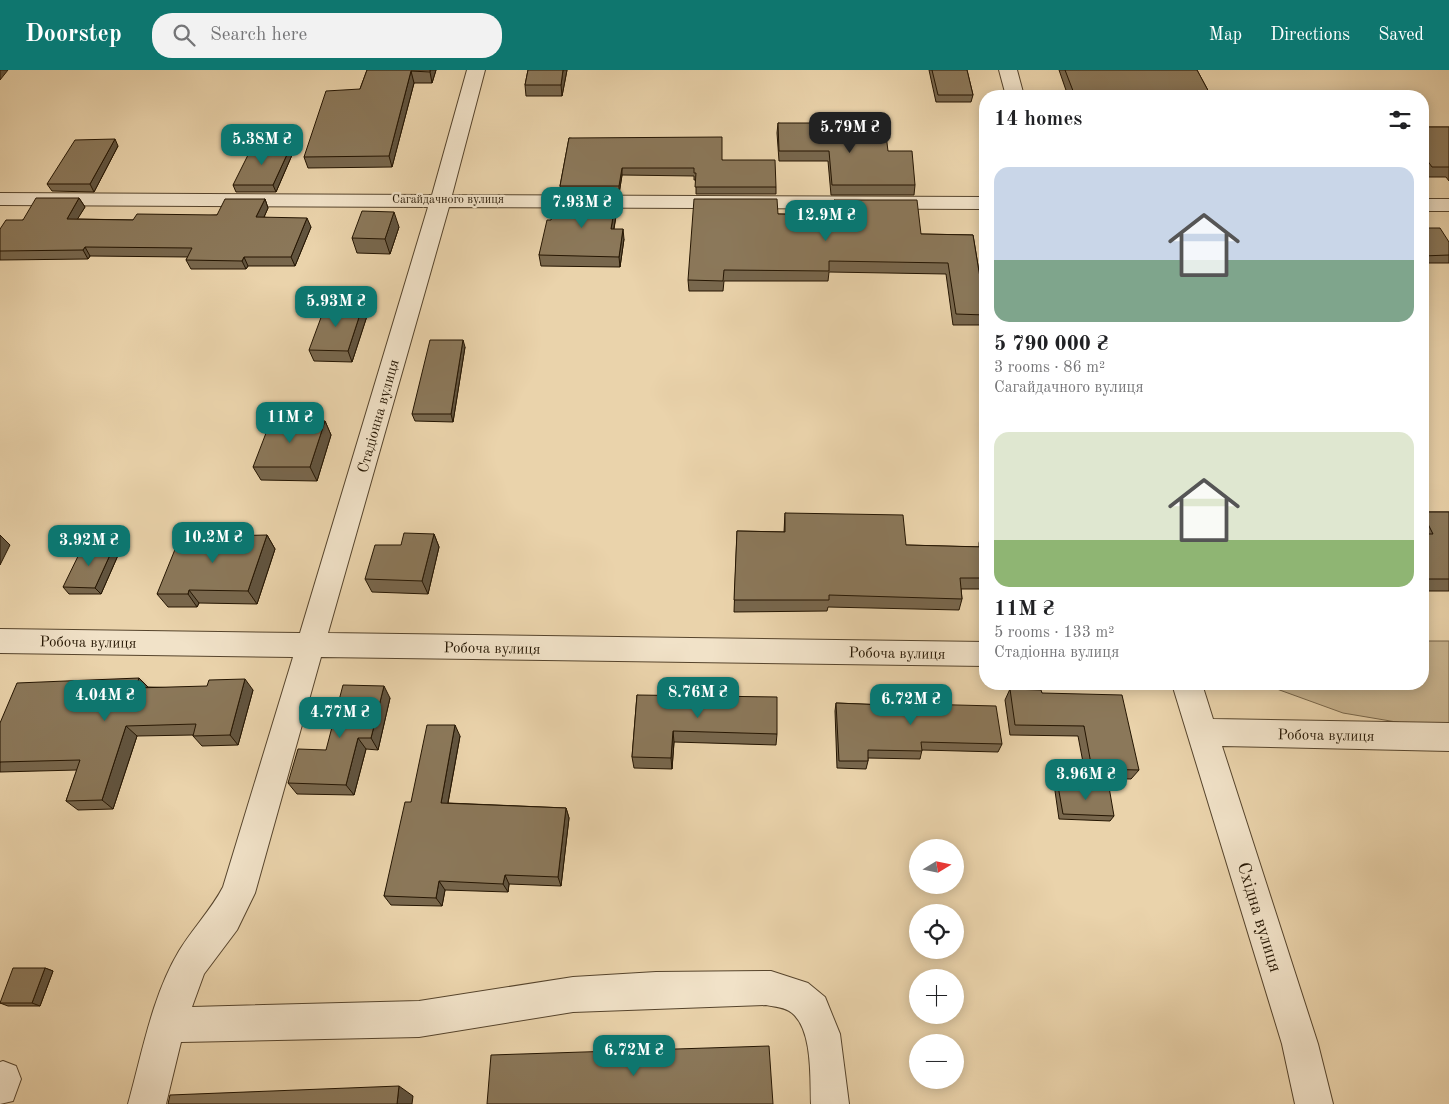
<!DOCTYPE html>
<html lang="en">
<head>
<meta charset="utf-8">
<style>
	body { margin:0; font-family:"Old Standard TT",serif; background:#f2f2f2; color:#202124; height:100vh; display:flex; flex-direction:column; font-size:19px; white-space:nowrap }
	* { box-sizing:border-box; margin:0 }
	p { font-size:16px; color:#757577 }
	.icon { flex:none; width:28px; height:28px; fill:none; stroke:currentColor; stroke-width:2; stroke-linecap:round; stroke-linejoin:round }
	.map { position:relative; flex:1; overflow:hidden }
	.details { position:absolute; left:979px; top:20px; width:450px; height:600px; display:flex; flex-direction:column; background:#fff; border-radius:20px; box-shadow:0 2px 12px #0003 }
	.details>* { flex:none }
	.needle { width:32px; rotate:80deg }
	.fabs { position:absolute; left:909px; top:769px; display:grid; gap:10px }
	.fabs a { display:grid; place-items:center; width:55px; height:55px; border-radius:50%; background:#fff; box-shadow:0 2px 12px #0003; font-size:25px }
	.price { position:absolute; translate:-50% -42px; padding:0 11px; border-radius:10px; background:#0f766e; color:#fff; font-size:16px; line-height:32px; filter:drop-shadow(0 1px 2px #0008) }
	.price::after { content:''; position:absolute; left:50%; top:30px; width:15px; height:11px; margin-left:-8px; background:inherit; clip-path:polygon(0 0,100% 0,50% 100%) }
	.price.active { background:#222; color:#fff }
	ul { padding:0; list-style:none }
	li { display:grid; align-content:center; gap:10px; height:265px; padding:0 15px }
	li span { display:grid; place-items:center; height:155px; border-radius:15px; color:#555 }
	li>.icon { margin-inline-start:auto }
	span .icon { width:90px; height:90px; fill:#fffc; stroke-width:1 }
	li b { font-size:21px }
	h2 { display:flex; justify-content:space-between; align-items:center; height:60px; padding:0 15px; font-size:21px }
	header { display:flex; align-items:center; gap:30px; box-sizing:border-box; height:70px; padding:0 25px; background:#0f766e; color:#fff }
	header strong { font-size:24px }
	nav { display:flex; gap:28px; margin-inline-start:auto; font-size:18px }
	.search { width:350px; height:45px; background:#f2f2f2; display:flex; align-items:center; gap:12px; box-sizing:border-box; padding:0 18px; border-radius:20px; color:#757577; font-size:19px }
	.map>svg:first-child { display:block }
	.green { fill:#c8b38e; stroke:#766448 }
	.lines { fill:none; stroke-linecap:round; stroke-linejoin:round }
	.minor-casing { stroke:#56442c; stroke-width:2 }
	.minor { fill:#f1e2c8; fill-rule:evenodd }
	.wall { fill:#78674d; stroke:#241502 }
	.shaded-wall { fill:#61543f; stroke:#241502 }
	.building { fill:#8b785a; stroke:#241502 }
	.labels { text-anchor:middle; stroke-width:4.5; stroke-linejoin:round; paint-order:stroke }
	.far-street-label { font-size:12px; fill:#241502; stroke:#f1e2c8 }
	.street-label { font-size:15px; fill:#241502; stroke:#f1e2c8 }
	.near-street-label { font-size:18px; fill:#241502; stroke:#f1e2c8 }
</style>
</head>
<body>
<header>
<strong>Doorstep</strong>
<div class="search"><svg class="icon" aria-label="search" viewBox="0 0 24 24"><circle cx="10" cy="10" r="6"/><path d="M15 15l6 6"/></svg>Search here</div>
<nav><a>Map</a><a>Directions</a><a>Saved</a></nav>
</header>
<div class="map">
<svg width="1449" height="1034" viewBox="0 0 1449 1034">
	<rect width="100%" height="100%" fill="#ead3ab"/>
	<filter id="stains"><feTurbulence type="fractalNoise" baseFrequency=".004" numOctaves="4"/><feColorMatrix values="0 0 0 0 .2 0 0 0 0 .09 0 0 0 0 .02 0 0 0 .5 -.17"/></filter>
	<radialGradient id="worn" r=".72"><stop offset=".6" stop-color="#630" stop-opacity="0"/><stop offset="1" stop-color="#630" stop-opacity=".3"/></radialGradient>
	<path class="green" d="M1423,571H1449V657H1426L1343,643L1263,614H1422Z"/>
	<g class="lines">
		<defs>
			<path id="minor" d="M467,0H485L452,125L985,127V139L449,137L328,563L985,572V596L321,587L255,823L237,860L204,904L192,937L419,931L573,907L656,902L771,901L808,913L825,927L840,964L849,1034H811C810,1009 813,960 792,943C785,937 775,937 766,935L573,942L419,967L181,972L166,1034H128C142,984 152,926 179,881C193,858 211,840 223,817L293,587L0,583V559L300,563L428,137L0,135V123L432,125Z
				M999,0H1017L1024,26H1006Z
				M1422,129H1449V141H1422Z
				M1172,614H1202L1213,649L1449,653V681L1222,676L1318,974L1333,1034H1295L1282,974Z
				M3,991L16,996L21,1009L13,1031L0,1034V992Z"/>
		</defs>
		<use href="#minor" class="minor-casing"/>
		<use href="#minor" class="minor"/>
	</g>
	<path class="wall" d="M367,0H436L432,13H414L392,97L308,98L304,87L360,19Z
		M528,0H567L562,26H526L525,15Z
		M929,0H967L973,25L971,32H936Z
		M1059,0H1197L1211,26H1068Z
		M778,53L841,65L888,81L915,115L914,125H831L828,91H779L777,63Z
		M1422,57H1449V111L1446,107H1426L1422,103Z
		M569,68L722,90L776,117V124H696V110H694V106L622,105L619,124H561L560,116Z
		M118,76L94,122L52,121L47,114Z
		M290,78L292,85L276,122H236L233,115Z
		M79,128L85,137L77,149L133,150L217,145L265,129L268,138L264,147L311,157L295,196H248L246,199H191L186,190L188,187L90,186L88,189L0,190V159Z
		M616,129L617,140L614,159L624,169L620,197L541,196L539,185L551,150Z
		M834,130L921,164L973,165L985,238V249L983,255H953L946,204L829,202L828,211H724L723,221H689L688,210L778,144L833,145V140Z
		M399,157L390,184L357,183L352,168Z
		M1422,158L1449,172V193H1422Z
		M363,235L367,246L352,292L314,291L309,280Z
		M465,277L453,352L415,351L412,344Z
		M325,351L331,365L317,411L261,410L253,397Z
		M985,362V387L983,370Z
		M1422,442H1449V521H1422Z
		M785,443L906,475L979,477V473L982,462H985V519H961L962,529L959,540L828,537L827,541L734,542L737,461L784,462Z
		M434,464L439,477L428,524L372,522L365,509L401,475Z
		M267,465L275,479L257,534L199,533L197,537H168L157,524Z
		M114,476L119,483L101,524H69L63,517Z
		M148,617L253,620L238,675L202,676L193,666V665L137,666L113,739L78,740L66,731L77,700L0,702V692Z
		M1010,619L1042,623L1139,700L1131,709L1086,708L1078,666L1010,665L1005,630Z
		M886,620L918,634L1002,674L998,682L922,680L920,689L868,688V691L866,699L837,698L835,641L836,633L884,635V628Z
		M637,625L777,664L776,675L674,672L672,699L634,698L632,687Z
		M390,628L378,680L366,679L354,725L297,724L288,713L326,680Z
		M460,666L448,733L566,738L569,748L561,816L509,814L508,822L445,820L442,836L391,835L384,826L411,732Z
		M1058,716L1114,746L1110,751L1059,749L1055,721Z
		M45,898L53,901L40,936H8L0,933Z"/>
	<path class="shaded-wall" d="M0,0H8L0,10Z
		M430,0H436L432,13L430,2Z
		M563,0H567L562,26L561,15Z
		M411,1L414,13L392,97L389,86Z
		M115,69L118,76L94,122L90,114Z
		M290,78L292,85L276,122L273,115Z
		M622,98V105L619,124V116Z
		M79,128L85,137L72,158L67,149Z
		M265,129L268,138L260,156L256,147Z
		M616,129L617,140L612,169L611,159Z
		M394,142L399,157L390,184L385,169Z
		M307,148L311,157L295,196L291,187Z
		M623,159L624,169L620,197L619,187Z
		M85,177L90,186L88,189L83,180Z
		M244,187L248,196L246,199L242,191Z
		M363,235L367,246L352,292L348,281Z
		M463,270L465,277L453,352L451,344Z
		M325,351L331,365L317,411L310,397Z
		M434,464L439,477L428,524L422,511Z
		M0,465L10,475L0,495Z
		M267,465L275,479L257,534L248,521Z
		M114,476L119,483L101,524L95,518Z
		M189,520L199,533L197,537L188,524Z
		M139,608L149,618H135Z
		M245,609L253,620L238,675L230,665Z
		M384,616L390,628L378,680L371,668Z
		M455,655L460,666L446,743L441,733Z
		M126,656L137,666L113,739L102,730Z
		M673,661L674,672L672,699L671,688Z
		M358,668L366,679L354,725L346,715Z
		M566,738L569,748L561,816L558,807Z
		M505,805L509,814L508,822L503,814Z
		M439,811L445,820L442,836L436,828Z
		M45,898L53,901L40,936L32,933Z
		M399,1016L413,1026L412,1034H397Z"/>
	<path class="building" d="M367,0H430V2L411,1L389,86L304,87L326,21L360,19Z
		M528,0H563L561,15H525Z
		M932,0H967L973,25H938Z
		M1065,0H1197L1211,26H1075Z
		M778,53H840L841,65H886L888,81H912L915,115H832L829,81H779Z
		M1422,57H1449V97H1432L1422,83Z
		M722,67V90H775L776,117H695L696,103H694V98H622L619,116H560L569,68Z
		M115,69L90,114H47L75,70Z
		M252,77L290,78L273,115H233Z
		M36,128H79L67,149L133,150L137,144L217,145L225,129H265L256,147L307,148L291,187H244L242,191L186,190L192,178L85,177L83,180L0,181V159L6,150H23Z
		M556,129H616L611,159H623L619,187L539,185L547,150H551Z
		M694,129H777L778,144L835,145L834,130H917L921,164L973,165L985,238V245L956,244L948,193L829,191V201L724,200L723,211L688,210Z
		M362,141L394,142L385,169L352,168Z
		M1422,158H1440L1449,172V185L1422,186Z
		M326,234L363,235L348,281L309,280Z
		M430,270H463L451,344H412Z
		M271,350L325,351L310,397H253Z
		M1422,442H1449V509H1422V464H1433Z
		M785,443L903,445L906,475L985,477L982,462H985V508H960L962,529L829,525V530H734L737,461L785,462Z
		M404,463L434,464L422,511L365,509L375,475H401Z
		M267,465L248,521L189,520L188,524H157L180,467Z
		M83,476H114L95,518L63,517Z
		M139,608L135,618L207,616L209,610L245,609L230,665L193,666L196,654L126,656L102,730L66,731L80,690L0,692V653L17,613Z
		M343,615L384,616L371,668H358L346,715L288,713L298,679L326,680Z
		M1010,619L1041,620L1042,623L1122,625L1139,700L1092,699L1084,656L1015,655Z
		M886,620L916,621L918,634L996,636L1002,674L921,672L922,681L868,680V691H839L836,633L887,635Z
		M637,625L777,627V664L673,661L671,688L632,687Z
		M427,655H455L441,733L566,738L558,807L505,805L503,814L439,811L436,828L384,826L405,732H411Z
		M1058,716L1109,717L1114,746L1063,744Z
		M13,898H45L32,933H0Z
		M769,976L773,1034H487L491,985Z
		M399,1016L397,1034H168L170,1025Z"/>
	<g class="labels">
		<g class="far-street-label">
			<text x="448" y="133">Сагайдачного вулиця</text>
		</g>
		<g class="street-label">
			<text transform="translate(378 346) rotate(-74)" y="5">Стадіонна вулиця</text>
			<text transform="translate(88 572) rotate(1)" y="5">Робоча вулиця</text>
			<text transform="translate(492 578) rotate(1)" y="5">Робоча вулиця</text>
			<text transform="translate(897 583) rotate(1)" y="5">Робоча вулиця</text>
			<text transform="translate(1326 665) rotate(1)" y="5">Робоча вулиця</text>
		</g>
		<g class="near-street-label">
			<text transform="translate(1260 847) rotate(73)" y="6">Східна вулиця</text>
		</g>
	</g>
	<rect width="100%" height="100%" filter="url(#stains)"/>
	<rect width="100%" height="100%" fill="url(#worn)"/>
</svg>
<div class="fabs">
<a><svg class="needle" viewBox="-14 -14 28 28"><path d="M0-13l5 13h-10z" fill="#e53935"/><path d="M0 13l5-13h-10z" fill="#757577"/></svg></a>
<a><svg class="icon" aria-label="locate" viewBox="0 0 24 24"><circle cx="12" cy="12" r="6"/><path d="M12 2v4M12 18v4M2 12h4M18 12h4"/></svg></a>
<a>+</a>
<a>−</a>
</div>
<b class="price active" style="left:850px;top:84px">5.79M ₴</b>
<b class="price" style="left:262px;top:96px">5.38M ₴</b>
<b class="price" style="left:582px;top:159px">7.93M ₴</b>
<b class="price" style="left:826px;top:172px">12.9M ₴</b>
<b class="price" style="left:336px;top:258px">5.93M ₴</b>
<b class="price" style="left:290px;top:374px">11M ₴</b>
<b class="price" style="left:213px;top:494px">10.2M ₴</b>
<b class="price" style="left:89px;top:497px">3.92M ₴</b>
<b class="price" style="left:698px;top:649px">8.76M ₴</b>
<b class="price" style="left:105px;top:652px">4.04M ₴</b>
<b class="price" style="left:911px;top:656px">6.72M ₴</b>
<b class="price" style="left:340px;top:669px">4.77M ₴</b>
<b class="price" style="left:1086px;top:731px">3.96M ₴</b>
<b class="price" style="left:634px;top:1007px">6.72M ₴</b>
<section class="details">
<h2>14 homes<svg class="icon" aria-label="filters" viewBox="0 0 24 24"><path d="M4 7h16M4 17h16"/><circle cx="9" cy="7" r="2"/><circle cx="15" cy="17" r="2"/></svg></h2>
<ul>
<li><span style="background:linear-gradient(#c9d6e8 60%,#7fa58c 0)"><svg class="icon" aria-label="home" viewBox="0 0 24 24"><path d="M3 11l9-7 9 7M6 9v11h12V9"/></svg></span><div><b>5 790 000 ₴</b><p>3 rooms · 86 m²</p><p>Сагайдачного вулиця</p></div></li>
<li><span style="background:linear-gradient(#dfe7d0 70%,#8fb573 0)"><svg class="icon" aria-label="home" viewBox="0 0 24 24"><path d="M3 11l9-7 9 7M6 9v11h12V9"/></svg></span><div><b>11M ₴</b><p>5 rooms · 133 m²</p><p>Стадіонна вулиця</p></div></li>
</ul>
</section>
</div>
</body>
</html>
